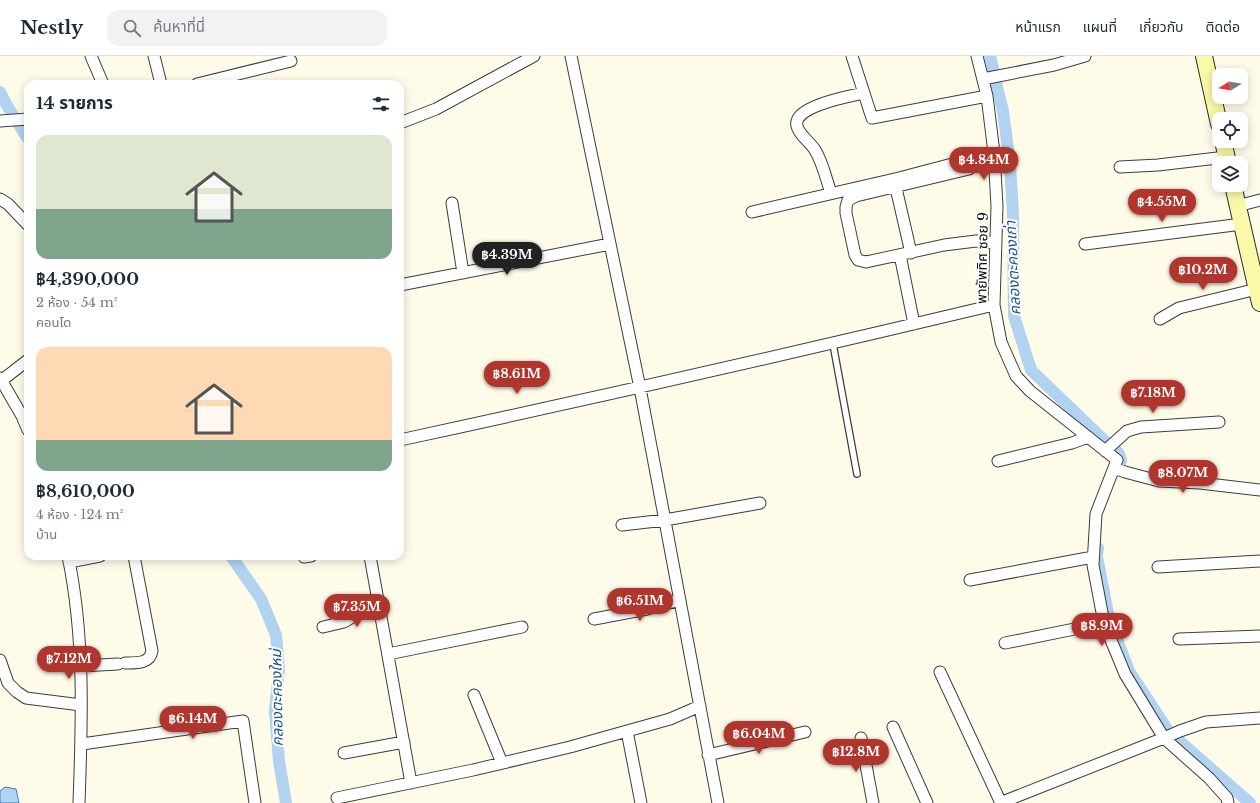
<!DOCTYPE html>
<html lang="th">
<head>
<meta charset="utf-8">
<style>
	body { margin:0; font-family:"Libre Baskerville","Noto Sans Thai",serif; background:#f2f2f3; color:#1f2937; height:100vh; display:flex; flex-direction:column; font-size:15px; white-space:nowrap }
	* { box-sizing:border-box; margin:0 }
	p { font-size:13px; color:#747a83 }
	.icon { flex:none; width:22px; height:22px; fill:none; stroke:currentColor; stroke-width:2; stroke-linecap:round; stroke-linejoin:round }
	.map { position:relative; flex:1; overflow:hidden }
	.drawer { position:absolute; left:24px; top:24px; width:380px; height:480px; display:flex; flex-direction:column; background:#fff; border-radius:12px; box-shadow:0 2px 10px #0003 }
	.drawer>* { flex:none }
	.needle { width:26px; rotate:259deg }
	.fabs { position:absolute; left:1212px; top:12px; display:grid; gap:8px }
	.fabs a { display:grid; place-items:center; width:36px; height:36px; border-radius:8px; background:#fff; box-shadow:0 2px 10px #0003; font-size:20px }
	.price { position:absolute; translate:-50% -34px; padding:0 9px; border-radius:14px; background:#af352d; color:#fff; font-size:13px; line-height:26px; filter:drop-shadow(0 1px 2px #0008) }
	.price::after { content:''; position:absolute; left:50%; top:24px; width:12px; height:9px; margin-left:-6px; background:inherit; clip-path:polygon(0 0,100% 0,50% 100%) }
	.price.on { background:#222; color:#fff }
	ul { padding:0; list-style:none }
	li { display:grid; align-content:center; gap:8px; height:212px; padding:0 12px }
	li span { display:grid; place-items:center; height:124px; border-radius:12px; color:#555 }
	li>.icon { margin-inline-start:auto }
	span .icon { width:72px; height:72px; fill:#fffc; stroke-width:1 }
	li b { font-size:17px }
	h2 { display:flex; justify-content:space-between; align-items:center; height:48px; padding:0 12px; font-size:17px }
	header { display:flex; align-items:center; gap:24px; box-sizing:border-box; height:56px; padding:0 20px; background:#fff; border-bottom:1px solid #e0e1e3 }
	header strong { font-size:19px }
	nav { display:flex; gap:22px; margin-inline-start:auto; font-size:14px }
	.search { width:280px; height:36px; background:#f2f2f3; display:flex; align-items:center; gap:10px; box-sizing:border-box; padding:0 14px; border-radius:12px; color:#747a83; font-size:15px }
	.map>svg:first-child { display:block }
	.water { fill:#b1d2f1; stroke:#3e7fc3 }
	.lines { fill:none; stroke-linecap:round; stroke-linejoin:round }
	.canal { stroke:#b1d2f1; stroke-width:12 }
	.lane-casing { stroke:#3d3d3d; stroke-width:8 }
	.street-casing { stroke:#3d3d3d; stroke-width:13 }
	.secondary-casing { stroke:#2c2c2c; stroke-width:18 }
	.lane { stroke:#fff; stroke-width:5.5 }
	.street { stroke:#fff; stroke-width:11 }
	.secondary { stroke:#f9f9a8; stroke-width:16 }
	.labels { text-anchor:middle; stroke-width:4; stroke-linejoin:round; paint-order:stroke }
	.street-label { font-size:14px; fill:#0a0a0a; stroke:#fff }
	.water-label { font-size:15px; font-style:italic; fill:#1e5392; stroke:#fff }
</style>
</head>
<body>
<header>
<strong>Nestly</strong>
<div class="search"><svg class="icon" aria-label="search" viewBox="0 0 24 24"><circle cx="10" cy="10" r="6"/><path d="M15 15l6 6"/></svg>ค้นหาที่นี่</div>
<nav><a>หน้าแรก</a><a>แผนที่</a><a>เกี่ยวกับ</a><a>ติดต่อ</a></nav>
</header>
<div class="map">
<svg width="1260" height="747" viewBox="0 0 1260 747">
	<rect width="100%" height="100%" fill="#fefce9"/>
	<path class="water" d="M5,731L16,733L19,747H0V735Z"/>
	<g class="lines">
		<path class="canal" d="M990,0L994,16
			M996,27L1003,55L1010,108L1013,158L1014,260L1031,314L1108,388
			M0,36L6,48L28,83
			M1115,393L1119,398L1121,404L1120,409
			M1098,492L1097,500L1109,563L1129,615L1169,676
			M231,500L261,543L276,579L279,613L275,655L279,705L286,747
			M1176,682L1250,747"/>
		<defs>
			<path id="lane" d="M833,288L857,418"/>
			<path id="street" d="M91,0L103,28
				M154,0L161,28
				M571,0L640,332L718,747
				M852,0L872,62L987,40
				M977,0L987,40L994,97L997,150L994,249L1001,286L1016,320L1030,335L1117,404L1096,458L1093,509L1104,567L1125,618L1164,682L1209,722L1227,742L1228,747
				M983,23L1054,9L1085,0
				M197,28L291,5
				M0,65L28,63
				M400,67L436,53L534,0
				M1120,111L1158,109L1226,101
				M969,113L856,140L848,144L846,151V157L855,199L858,204L866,206L944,189L976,185L996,187
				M896,132L911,197
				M831,137C826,123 823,107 815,94C810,86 799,79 797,70C792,50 851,40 864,37
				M0,143L8,148L28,169
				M452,147L463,217
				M1237,150L1260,144
				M752,156L899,122L994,97
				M1085,188L1242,168
				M900,199L914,268
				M400,229L610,188
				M1160,263L1179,252L1257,233
				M0,322L22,360L28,374
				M1,325L28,304
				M400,384C599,341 797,296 994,249
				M1105,395L1127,375L1141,371L1219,366
				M998,405L1072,387L1088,381
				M1114,412L1125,416L1159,425L1200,427L1260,434
				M622,469L665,464L760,447
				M68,500C85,581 82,665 79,747
				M370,500L411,727
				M304,501L311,500
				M69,506L100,500
				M1158,511L1260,505
				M970,524L1093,501
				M594,563L647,553L680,544
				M323,571L344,566L378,545
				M1179,583L1260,580
				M1005,587L1104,567
				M388,598L522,571
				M0,604L8,627L17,636L26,642L81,649
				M125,607C136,607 150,608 152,595L134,500
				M81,610L118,608
				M940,616L1001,747
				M474,639L502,707
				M893,671L927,747
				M627,675L641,747
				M861,682L873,747
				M82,688L243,665L255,747
				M344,697L404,686
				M708,699L805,676
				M337,742L473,714L570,691L670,663L700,650
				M1000,747L1164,682L1180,675L1206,666L1260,662"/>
			<path id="secondary" d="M1204,0L1219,68
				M1223,85L1228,107
				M1233,129L1260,247"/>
		</defs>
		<use href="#lane" class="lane-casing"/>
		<use href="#street" class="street-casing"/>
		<use href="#secondary" class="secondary-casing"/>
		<use href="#lane" class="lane"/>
		<use href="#street" class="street"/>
		<use href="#secondary" class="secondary"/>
	</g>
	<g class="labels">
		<g class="street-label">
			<text transform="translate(982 202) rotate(-89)" y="5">พายัพทิศ ซอย 9</text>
		</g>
		<g class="water-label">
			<text transform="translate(1013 212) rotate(-93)" y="5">คลองตะคองเก่า</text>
			<text transform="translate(277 642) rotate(-91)" y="5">คลองตะคองใหม่</text>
		</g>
	</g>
</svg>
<div class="fabs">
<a><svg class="needle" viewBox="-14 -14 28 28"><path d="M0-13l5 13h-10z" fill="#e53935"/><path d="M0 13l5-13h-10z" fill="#747a83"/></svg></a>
<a><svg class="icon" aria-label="locate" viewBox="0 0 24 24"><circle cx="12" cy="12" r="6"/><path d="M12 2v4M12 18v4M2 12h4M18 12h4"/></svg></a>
<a><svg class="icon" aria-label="layers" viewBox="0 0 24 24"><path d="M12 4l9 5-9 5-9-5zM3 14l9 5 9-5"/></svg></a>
</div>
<b class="price" style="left:984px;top:125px">฿4.84M</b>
<b class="price" style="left:1162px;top:167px">฿4.55M</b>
<b class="price on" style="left:507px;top:220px">฿4.39M</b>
<b class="price" style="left:1203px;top:235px">฿10.2M</b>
<b class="price" style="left:517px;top:339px">฿8.61M</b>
<b class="price" style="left:1153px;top:358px">฿7.18M</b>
<b class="price" style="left:1183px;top:438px">฿8.07M</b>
<b class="price" style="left:640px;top:566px">฿6.51M</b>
<b class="price" style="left:357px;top:572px">฿7.35M</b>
<b class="price" style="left:1102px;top:591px">฿8.9M</b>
<b class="price" style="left:69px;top:624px">฿7.12M</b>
<b class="price" style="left:193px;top:684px">฿6.14M</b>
<b class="price" style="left:759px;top:699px">฿6.04M</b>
<b class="price" style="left:856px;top:717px">฿12.8M</b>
<section class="drawer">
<h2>14 รายการ<svg class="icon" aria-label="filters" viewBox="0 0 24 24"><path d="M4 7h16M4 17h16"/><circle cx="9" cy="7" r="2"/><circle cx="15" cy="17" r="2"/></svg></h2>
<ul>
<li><span style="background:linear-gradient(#dfe7d0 60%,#7fa58c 0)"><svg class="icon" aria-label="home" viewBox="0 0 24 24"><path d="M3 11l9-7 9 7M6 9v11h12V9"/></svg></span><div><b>฿4,390,000</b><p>2 ห้อง · 54 m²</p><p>คอนโด</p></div></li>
<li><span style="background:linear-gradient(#ffd9b3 75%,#7fa58c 0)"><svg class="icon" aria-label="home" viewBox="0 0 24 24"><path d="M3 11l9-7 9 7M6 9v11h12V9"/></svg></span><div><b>฿8,610,000</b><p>4 ห้อง · 124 m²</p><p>บ้าน</p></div></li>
</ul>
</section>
</div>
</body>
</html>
